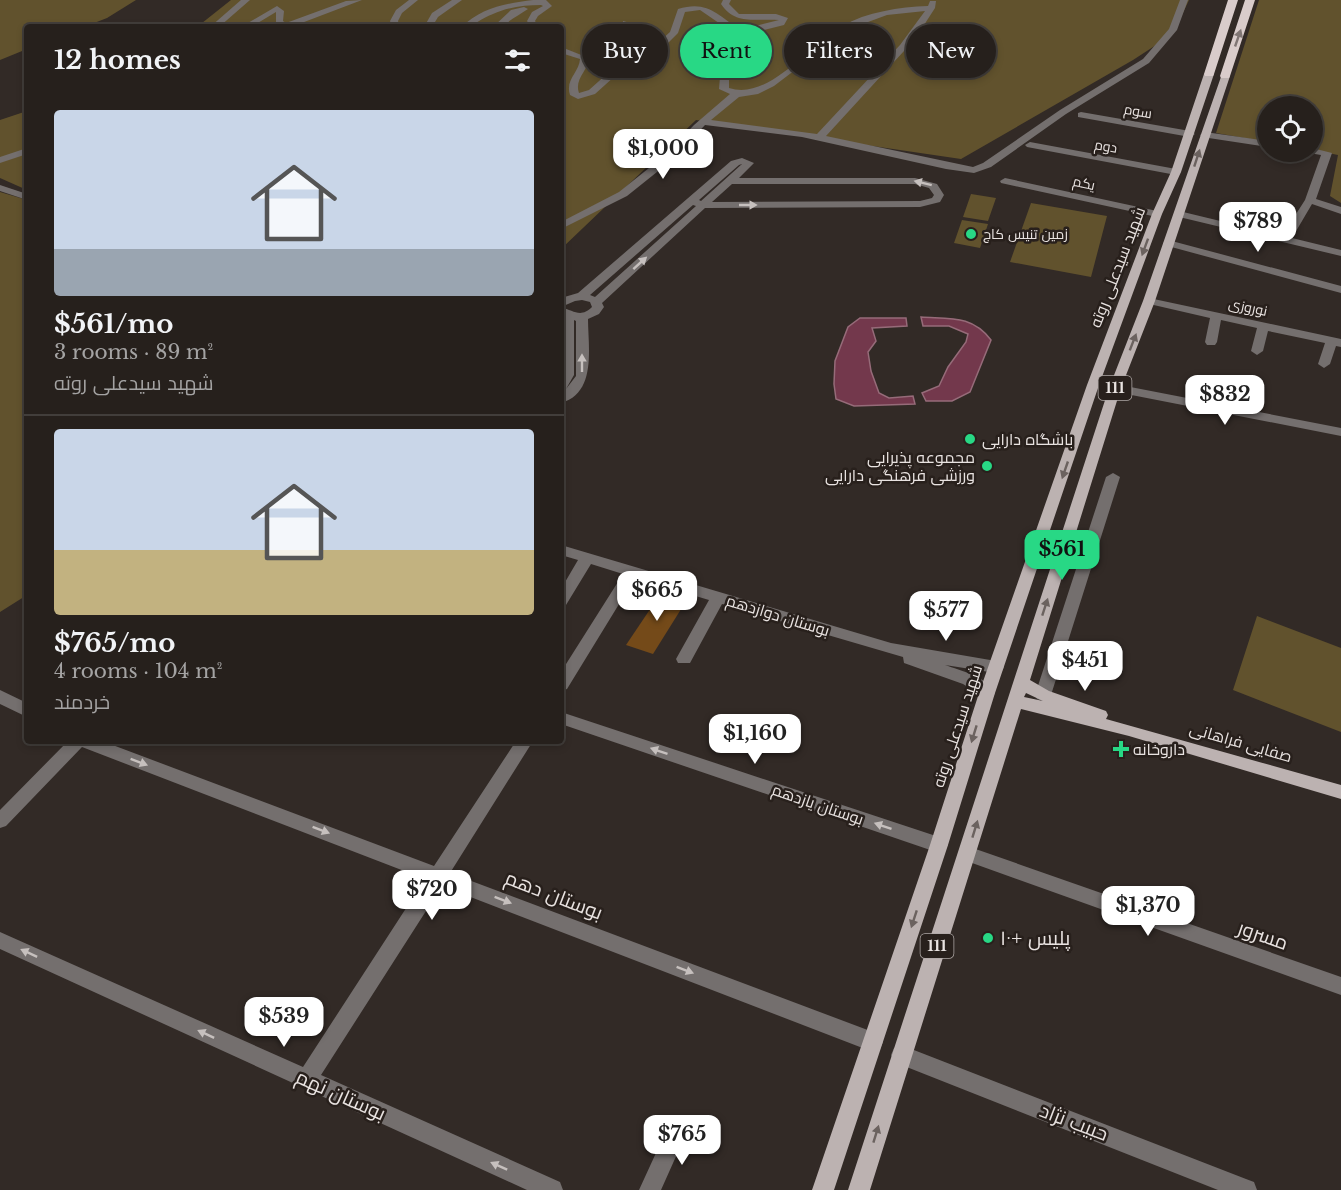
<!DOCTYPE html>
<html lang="en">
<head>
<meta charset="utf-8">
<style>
	body { margin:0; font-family:"Libre Baskerville",Cairo,serif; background:#322d29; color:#f1f3f6; height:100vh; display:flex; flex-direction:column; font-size:22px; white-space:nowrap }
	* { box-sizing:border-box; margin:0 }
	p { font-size:20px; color:#a4a3a3 }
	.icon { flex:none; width:33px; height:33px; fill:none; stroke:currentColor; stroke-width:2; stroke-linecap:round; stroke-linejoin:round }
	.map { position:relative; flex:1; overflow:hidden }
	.panel { position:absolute; left:24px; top:24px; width:540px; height:720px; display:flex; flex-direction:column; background:#26201c; border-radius:6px; box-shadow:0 3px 9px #0003,0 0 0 2px #423e3b }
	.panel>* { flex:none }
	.banner { position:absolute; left:582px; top:24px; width:570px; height:54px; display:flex; gap:12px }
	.fabs { position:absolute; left:1257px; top:96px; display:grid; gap:12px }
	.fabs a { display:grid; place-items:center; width:66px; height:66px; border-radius:50%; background:#26201c; box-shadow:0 3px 9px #0003,0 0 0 2px #423e3b; font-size:30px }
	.price { position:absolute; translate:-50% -51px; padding:0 14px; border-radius:12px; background:#fff; color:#222; font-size:20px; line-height:39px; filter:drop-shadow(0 2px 3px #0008) }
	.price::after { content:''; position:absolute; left:50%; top:36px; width:18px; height:14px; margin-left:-9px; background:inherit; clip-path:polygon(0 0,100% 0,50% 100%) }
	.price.current { background:#28d885; color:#111 }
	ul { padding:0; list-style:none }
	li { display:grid; align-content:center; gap:12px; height:318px; padding:0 30px }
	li+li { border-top:2px solid #423e3b }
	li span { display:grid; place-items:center; height:186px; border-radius:6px; color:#555 }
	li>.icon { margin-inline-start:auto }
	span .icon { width:108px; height:108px; fill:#fffc; stroke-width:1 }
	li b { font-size:26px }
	h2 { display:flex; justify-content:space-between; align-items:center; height:72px; padding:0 30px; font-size:26px }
	.pill { padding:0 21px; border-radius:27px; background:#26201c; box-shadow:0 3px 9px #0003,0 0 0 2px #423e3b; font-size:21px; line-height:54px }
	.pill.current { background:#28d885; color:#111 }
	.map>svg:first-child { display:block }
	.green { fill:#61522d }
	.water { fill:#73384c; stroke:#966b79; stroke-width:1.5 }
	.building { fill:#744a19 }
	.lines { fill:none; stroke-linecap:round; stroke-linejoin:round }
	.minor { fill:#746f6e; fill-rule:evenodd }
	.major { fill:#bcb2b1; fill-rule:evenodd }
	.highway { fill:#d9cccb; fill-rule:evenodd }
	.oneway { fill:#807674 }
	.oneway2 { fill:#6b625f }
	.oneway3 { fill:#c6c0be }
	.poi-dot { fill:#28d885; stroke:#28201c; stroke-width:2 }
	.labels { text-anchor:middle; stroke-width:5; stroke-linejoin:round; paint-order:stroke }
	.far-street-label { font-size:14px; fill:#e9e3e1; stroke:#28201c }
	.far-poi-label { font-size:14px; fill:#e9e3e1; stroke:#28201c; text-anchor:start }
	.shield { fill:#28201c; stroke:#afa8a6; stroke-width:1.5 }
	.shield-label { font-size:15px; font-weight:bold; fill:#e9e3e1 }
	.street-label { font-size:16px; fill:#e9e3e1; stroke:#28201c }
	.poi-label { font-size:16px; fill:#e9e3e1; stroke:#28201c; text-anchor:start }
	.near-street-label { font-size:20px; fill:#e9e3e1; stroke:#28201c }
	.near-poi-label { font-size:20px; fill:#e9e3e1; stroke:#28201c; text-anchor:start }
</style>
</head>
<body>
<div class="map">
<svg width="1341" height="1190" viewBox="0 0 1341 1190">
	<rect width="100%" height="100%" fill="#322a26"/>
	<path class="green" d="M0,0H136L107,18L84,27H27V49L0,60Z
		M231,0H1189L1173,34L1133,60L961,159L696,120L561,249V27H197Z
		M1259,0H1341V203L1330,196L1338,155L1313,150L1312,106H1268L1267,142L1216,133Z
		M27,111V190L0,178V120Z
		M0,192L27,200V595L0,612Z
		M971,194L996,198L988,221L963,217Z
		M1031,203L1107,216L1091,277L1010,262Z
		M962,220L988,224L980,248L954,243Z
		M1257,616L1341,648V732L1233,690Z"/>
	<path class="water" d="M921,317C950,319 972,315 991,340L970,392L952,401H926L922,393L939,386L948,367L966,342L968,334L949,326H923Z
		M860,318H906L907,326L872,328L876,341L868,352L871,371L879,393L889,398L913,396L915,404L854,406L836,399L834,384L835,361L848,327Z"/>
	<path class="building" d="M663,590L688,598L653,654L626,645Z"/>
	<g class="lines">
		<path class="minor" d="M241,0H250L219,27H210Z
			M362,0L291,27H281L276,24V12L251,27H241L277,6L284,11L283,21L286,23L346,1Z
			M409,0H418L402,13L398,21L400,27H392L390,21L396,10Z
			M452,0H462L438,17L432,27H424L432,13Z
			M533,0H546L552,6L538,16L535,21L539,27H531L527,21L532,12L543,6L541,5C525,5 508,7 493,14C481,18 474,27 462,27C480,8 507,3 533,0Z
			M723,0H731L729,4L739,14H776L788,18L784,25L736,37L729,64V88C770,101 809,44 842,26C867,12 899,7 928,6L930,1H936L935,8L915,39L826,136L973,167L983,163L1060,110L1143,59L1169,29L1180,0H1188L1177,30L1149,63L1066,114L991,167L974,173L946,169L802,137L705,125L672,160L627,196L561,229V222L619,192L664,156L694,125L730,94L719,89L721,64L728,35L732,32L700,10L685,12L678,33L666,45L625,67L595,94L578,99L570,95C565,79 579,73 580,59L561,53V47L589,58C588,71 574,79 579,93L589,90L618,64L623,21L630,23L627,59L660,41L670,32L678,9C707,0 717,14 740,30L779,20C756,18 736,26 721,4ZM925,11L900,45L817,134L711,120L739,97L758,94L774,86L849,29L887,15Z
			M524,7L528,9C519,15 511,19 502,27H493L511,10Z
			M1081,112L1190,131L1195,134L1190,137L1078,117V113Z
			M1205,132L1268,141V147L1202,137L1200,135Z
			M1030,142L1176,169L1181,172L1176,175L1027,147L1025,145Z
			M27,148V154L0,163V157Z
			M1312,148L1332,153L1316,199L1341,207V214L1312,204L1292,238L1341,250V256L1175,216L1174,214L1179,211L1282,236L1305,200L1321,155L1309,153L1307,152H1312Z
			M742,158L754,163L739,178H915L937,184L944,195L940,202L920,207L705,208L602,303L604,307L599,314L588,319C588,347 597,393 561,403V393L565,390L561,391V298L578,293L731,161ZM742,164L701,201L699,200L739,165ZM732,184H915L929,188L934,195L932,198L920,201L712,202ZM693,205L696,206L595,297L590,295ZM582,300L590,302L592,307C581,318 574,311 561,307L575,301ZM574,320L576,321V376L566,389L574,375Z
			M1005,178L1157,211L1162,214L1157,217L1001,183L1000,181Z
			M0,185L27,194V200L0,191Z
			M1168,240L1341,286V293L1164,245L1163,243Z
			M1149,298L1341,339V347L1336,346L1330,364L1324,368L1318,364L1325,343L1268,331L1263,351L1257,355L1251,351L1257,328L1221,320L1217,342L1215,345H1207L1205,342L1210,318L1145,303V299Z
			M1115,384L1341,428V436L1111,391L1109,388L1111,385Z
			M1113,473L1120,477L1051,695L1049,699L1043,701L1037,699L1035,695L1106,477Z
			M561,545L891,643L996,661L1002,663L1004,667L1002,671L996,673L945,665C961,671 986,676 995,693L993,697L987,699L963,684L904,663L903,657L722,604L690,663H678L676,659L709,600L635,578L567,689L561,691V672L623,574L591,564L566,605L561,606V589L578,560L561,555Z
			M0,690L27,703V717L0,704Z
			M561,712L939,837L945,840L948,845L945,850L939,853L561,724Z
			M68,741H102L434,866L516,741H533L450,873L873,1032L880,1035L883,1042L880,1049L873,1052L442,886L321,1075L560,1182L563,1190H527L0,949V932L303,1067L425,879L82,747L6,826L0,828V810Z
			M967,846L1341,977V995L961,859L958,854L961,849Z
			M901,1045L1246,1179L1254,1182L1257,1190H1218L894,1062L891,1055L894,1048Z
			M679,1115L686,1118L690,1125L661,1190H639L672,1118Z"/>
		<path class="major" d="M1209,71L1214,74L1181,172L1162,214L1099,385L995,693L948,845L834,1190H812L930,845L979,693L1087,385L1152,214L1171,172L1204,74Z
			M1222,74L1230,76L1155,301L1121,388L1030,680L1049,691L1106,711L1108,715L1106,719L1341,785V799L1129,736L1021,709L870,1190H848L1109,388L1143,301ZM1026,693L1043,701L1024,697Z"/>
		<path class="highway" d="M1228,0H1238L1214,74L1213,76H1205L1204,74Z
			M1245,0H1255L1230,76L1229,78H1221L1220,76Z"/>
	</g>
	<defs><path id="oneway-solid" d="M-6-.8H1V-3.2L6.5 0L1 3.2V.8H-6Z" transform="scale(1.5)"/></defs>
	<use class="oneway" href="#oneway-solid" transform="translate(1238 38) rotate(-71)"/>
	<g class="oneway2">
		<use href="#oneway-solid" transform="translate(1197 158) rotate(-72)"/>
		<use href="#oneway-solid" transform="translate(1145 247) rotate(110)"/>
		<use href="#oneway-solid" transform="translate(1133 342) rotate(-69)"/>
		<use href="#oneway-solid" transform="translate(1065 470) rotate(109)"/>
		<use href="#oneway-solid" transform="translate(1045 607) rotate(-72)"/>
		<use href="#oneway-solid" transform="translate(974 734) rotate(107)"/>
		<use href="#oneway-solid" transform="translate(975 829) rotate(-73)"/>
		<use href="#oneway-solid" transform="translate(914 919) rotate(108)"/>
		<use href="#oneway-solid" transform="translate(876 1134) rotate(-73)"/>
	</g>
	<g class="oneway3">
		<use href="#oneway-solid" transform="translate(923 183) rotate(-166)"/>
		<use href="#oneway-solid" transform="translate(748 205)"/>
		<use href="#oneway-solid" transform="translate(640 263) rotate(-42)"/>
		<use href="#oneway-solid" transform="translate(582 363) rotate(-90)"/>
		<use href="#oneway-solid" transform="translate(659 751) rotate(-161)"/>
		<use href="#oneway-solid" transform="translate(139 762) rotate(21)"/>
		<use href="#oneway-solid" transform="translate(883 826) rotate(-161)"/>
		<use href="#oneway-solid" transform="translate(321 830) rotate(21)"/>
		<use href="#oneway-solid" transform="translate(503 900) rotate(21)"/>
		<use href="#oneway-solid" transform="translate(29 953) rotate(-155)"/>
		<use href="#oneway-solid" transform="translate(685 970) rotate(21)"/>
		<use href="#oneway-solid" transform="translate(206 1034) rotate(-155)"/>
		<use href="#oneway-solid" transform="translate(499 1166) rotate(-156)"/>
	</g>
	<g class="poi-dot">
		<circle cx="971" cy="234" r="6"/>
		<circle cx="970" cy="439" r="6"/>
		<circle cx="987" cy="466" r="6"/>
		<path d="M1118 740h6v6h6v6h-6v6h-6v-6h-6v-6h6z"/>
		<circle cx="988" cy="938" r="6"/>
	</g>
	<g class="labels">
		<g class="far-street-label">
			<text transform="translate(1138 111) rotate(10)" y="5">سوم</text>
			<text transform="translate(1106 146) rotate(10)" y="5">دوم</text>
			<text transform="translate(1084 183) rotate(12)" y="5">یکم</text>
			<text transform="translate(1248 307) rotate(12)" y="5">نوروزی</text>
		</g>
		<g class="far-poi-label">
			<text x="983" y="239">زمین تنیس کاج</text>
		</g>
		<g class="shield">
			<rect x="1098.5" y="376" width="33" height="24" rx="4.5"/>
			<rect x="920.5" y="934" width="33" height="24" rx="4.5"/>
		</g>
		<g class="shield-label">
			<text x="1115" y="393">111</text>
			<text x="937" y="951">111</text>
		</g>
		<g class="street-label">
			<text transform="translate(1117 267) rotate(-69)" y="6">شهید سیدعلی روته</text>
			<text transform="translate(778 615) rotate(17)" y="6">بوستان دوازدهم</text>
			<text transform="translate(957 726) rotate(-72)" y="6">شهید سیدعلی روته</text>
			<text transform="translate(1241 742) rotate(16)" y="6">صفایی فراهانی</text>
			<text transform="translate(818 804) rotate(19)" y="6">بوستان یازدهم</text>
		</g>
		<g class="poi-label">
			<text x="982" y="445">باشگاه دارایی</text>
			<text x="975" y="463" text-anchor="end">مجموعه پذیرایی<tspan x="975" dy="18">ورزشی فرهنگی دارایی</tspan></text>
			<text x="1133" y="755">داروخانه</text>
		</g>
		<g class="near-street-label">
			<text transform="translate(554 895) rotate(21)" y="7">بوستان دهم</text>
			<text transform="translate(1263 935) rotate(19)" y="7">مسرور</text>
			<text transform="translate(341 1095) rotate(24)" y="7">بوستان نهم</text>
			<text transform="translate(1074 1122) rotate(21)" y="7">حبیب نژاد</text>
		</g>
		<g class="near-poi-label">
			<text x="1000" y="945">پلیس +۱۰</text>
		</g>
	</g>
</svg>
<div class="fabs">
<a><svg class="icon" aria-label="locate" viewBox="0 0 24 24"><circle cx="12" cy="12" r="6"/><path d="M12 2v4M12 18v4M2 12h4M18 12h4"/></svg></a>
</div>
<b class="price" style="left:663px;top:180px">$1,000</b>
<b class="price" style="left:1258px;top:253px">$789</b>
<b class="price" style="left:1225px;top:426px">$832</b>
<b class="price current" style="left:1062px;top:581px">$561</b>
<b class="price" style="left:657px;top:622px">$665</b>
<b class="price" style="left:946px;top:642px">$577</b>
<b class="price" style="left:1085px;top:692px">$451</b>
<b class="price" style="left:755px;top:765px">$1,160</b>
<b class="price" style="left:432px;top:921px">$720</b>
<b class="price" style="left:1148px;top:937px">$1,370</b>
<b class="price" style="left:284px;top:1048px">$539</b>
<b class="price" style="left:682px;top:1166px">$765</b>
<div class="banner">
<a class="pill">Buy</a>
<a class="pill current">Rent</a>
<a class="pill">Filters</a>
<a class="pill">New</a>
</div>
<section class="panel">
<h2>12 homes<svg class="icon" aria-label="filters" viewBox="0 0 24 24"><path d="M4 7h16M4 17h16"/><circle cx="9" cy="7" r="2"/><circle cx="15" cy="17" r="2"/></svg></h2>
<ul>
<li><span style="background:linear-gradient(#c9d6e8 75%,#9aa5b1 0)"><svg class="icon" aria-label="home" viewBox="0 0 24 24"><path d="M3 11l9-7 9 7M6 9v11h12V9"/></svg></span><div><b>$561/mo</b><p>3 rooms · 89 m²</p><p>شهید سیدعلی روته</p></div></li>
<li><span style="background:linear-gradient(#c9d6e8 65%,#c2b280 0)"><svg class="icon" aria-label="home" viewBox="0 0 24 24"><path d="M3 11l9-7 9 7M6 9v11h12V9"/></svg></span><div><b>$765/mo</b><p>4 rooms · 104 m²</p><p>خردمند</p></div></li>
</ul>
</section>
</div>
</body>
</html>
